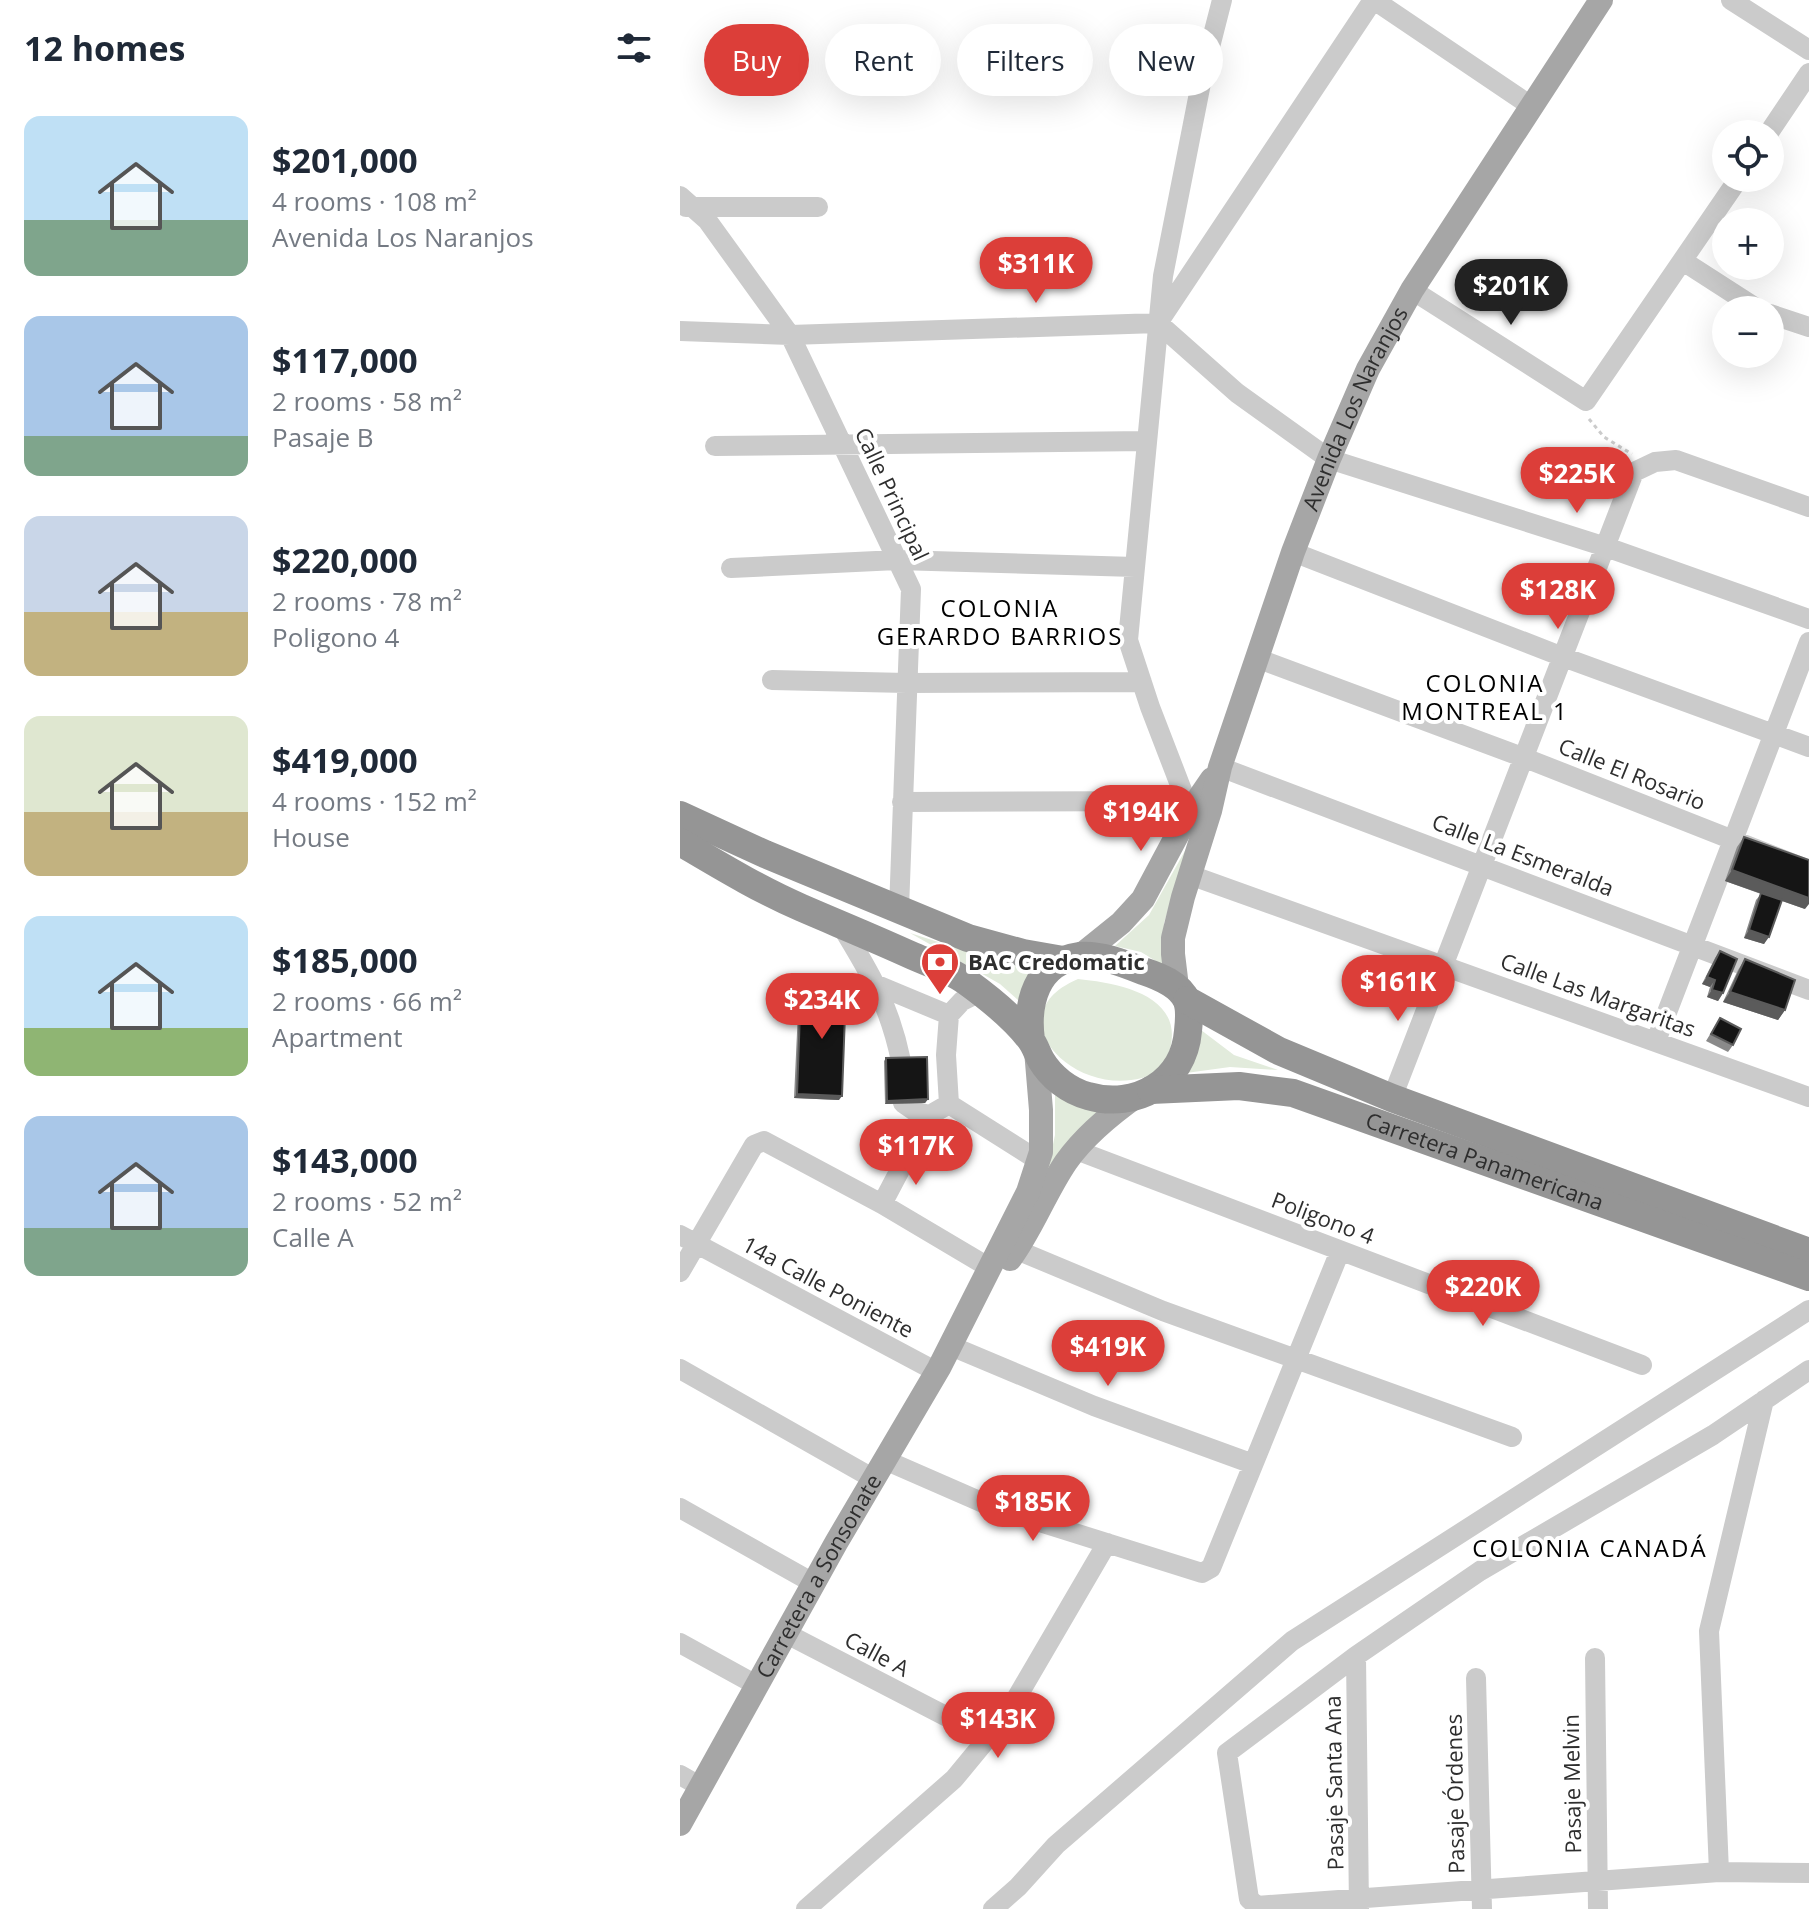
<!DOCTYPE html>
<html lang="en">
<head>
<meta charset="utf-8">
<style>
	body { margin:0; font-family:"Open Sans",sans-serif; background:#f2f2f3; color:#1f2937; height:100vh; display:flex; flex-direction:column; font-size:30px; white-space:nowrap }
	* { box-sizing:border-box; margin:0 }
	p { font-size:26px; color:#747a83 }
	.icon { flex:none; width:44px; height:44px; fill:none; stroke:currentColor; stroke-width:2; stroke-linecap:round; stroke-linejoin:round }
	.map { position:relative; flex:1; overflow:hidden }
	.drawer { display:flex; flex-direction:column; background:#fff; width:680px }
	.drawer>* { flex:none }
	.guide { position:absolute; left:24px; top:24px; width:760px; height:72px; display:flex; gap:16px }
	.controls { position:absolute; left:1032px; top:120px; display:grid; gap:16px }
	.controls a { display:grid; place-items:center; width:72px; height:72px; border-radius:50%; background:#fff; box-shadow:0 8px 32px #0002; font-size:40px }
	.price { position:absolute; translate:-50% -68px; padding:0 18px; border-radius:28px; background:#dc3e39; color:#fff; font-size:26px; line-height:52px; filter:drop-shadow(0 2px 4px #0008) }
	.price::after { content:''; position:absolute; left:50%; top:48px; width:24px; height:18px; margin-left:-12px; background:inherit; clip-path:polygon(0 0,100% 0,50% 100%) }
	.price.selected { background:#222; color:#fff }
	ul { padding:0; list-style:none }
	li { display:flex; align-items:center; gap:24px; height:200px; padding:0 24px }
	li span { display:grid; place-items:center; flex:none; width:224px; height:160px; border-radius:16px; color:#555 }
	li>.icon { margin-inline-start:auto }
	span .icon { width:96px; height:96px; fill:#fffc; stroke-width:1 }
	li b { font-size:34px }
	h2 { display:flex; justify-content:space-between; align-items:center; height:96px; padding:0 24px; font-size:34px }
	.chip { padding:0 28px; border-radius:36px; background:#fff; box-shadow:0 8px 32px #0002; font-size:28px; line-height:72px }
	.chip.selected { background:#dc3e39; color:#fff }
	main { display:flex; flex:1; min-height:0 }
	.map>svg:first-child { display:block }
	.green { fill:#e2ebdc }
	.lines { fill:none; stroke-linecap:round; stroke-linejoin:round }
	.path { stroke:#cbcbcb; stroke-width:3; stroke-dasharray:4 4; stroke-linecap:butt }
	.minor { stroke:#cbcbcb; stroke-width:20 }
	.major { stroke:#a6a6a6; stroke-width:24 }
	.highway { stroke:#959595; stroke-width:28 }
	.wall { fill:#8a8a8a }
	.shaded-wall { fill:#5b5b5b }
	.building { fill:#151515; stroke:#5b5b5b; stroke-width:2 }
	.labels { text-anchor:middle; stroke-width:8; stroke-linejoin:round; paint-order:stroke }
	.street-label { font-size:22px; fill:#2e2e2e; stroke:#fff }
	.poi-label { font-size:22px; font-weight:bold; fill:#2e2e2e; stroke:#fff; text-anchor:start }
	.neighbourhood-label { font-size:24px; letter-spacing:2px; fill:#000; stroke:#fff }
</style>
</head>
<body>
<main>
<section class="drawer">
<h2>12 homes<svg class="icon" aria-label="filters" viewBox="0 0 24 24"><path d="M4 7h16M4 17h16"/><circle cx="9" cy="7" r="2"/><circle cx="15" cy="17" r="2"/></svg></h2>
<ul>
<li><span style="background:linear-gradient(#bfe0f5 65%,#7fa58c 0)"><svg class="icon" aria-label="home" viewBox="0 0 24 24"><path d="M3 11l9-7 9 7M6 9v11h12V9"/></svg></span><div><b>$201,000</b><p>4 rooms · 108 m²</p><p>Avenida Los Naranjos</p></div></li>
<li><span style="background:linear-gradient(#a9c7e8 75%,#7fa58c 0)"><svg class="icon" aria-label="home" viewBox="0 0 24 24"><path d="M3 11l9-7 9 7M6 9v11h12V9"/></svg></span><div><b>$117,000</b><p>2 rooms · 58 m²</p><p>Pasaje B</p></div></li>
<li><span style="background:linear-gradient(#c9d6e8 60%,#c2b280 0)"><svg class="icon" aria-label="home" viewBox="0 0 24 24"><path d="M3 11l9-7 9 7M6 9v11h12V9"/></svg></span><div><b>$220,000</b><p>2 rooms · 78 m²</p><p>Poligono 4</p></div></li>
<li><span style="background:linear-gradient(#dfe7d0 60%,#c2b280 0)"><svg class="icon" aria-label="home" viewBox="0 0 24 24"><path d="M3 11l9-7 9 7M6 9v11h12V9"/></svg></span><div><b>$419,000</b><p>4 rooms · 152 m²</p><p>House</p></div></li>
<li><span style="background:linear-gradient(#bfe0f5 70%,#8fb573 0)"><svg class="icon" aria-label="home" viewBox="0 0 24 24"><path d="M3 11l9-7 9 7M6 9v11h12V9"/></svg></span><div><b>$185,000</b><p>2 rooms · 66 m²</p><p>Apartment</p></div></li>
<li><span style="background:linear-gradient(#a9c7e8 70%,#7fa58c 0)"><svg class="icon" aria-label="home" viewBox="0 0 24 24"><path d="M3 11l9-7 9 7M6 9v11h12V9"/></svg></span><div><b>$143,000</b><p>2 rooms · 52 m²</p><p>Calle A</p></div></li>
</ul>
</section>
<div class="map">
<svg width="1129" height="1909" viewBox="0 0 1129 1909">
	<rect width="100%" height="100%" fill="#fff"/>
	<path class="green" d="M507,847L484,923V966L461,952L435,946L469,915Z
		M230,933L328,964L357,966L339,1001L320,984Z
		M398,979C438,983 504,995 490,1049C487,1062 476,1075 462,1078C390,1097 315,1014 398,979Z
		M521,1030L554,1055L598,1070L550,1067L506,1073Z
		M375,1089L426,1110L351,1208L369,1163L375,1135Z"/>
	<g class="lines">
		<path class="path" d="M909,419L924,437L952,454"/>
		<path class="minor" d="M694,0L851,106
			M1051,0L1129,50
			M1088,134L1129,73
			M0,196L27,220L110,335L231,589L219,909
			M6,207H138
			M1003,261L1079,310
			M732,290L906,401L1059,178
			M1090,314L1129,327
			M480,320L693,0
			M0,331L110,335L478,323L557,393L649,459L926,547L1129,619
			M35,446L467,441
			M613,552L883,657L1129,747
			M51,568L217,560L455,567
			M576,658L845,758L1129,870
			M92,680L227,683L462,682
			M540,767L1129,990
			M222,802L504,801
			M510,811L470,707L448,640L483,276L522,78L542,0
			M510,875L1129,1097
			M159,922C189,971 209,1003 221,1061
			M197,985L269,1015
			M976,1041L1129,642
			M712,1098L954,472L975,462L996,460L1129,507
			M223,1103L236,1112L250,1115L269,1104
			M269,1104L266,1055L269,1015L282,1001L300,992
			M269,1104L359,1161
			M396,1150L962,1365
			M202,1204L231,1149
			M0,1235L257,1372
			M337,1250L483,1311L832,1437
			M0,1272L74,1145L84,1141L202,1204L310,1268
			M271,1346L414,1406L573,1464
			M0,1369L194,1479
			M1129,1370L1033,1435L800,1571L676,1656L547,1753L569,1899L577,1906L1039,1872L1129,1873
			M205,1460L315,1508L522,1573L531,1568L660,1251
			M0,1508L135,1584
			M107,1634L308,1738
			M0,1643L78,1686
			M676,1656L679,1909
			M915,1658L918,1909
			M796,1678L802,1909
			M0,1775L21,1787
			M1039,1872L1029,1631L1084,1400
			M126,1909L274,1779L326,1716L427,1543
			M313,1909L338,1887L376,1845L612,1641L1129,1310"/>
		<g class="major">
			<path d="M400,956L441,923L463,899L510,811L532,779"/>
			<path id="s1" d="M497,987L493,954V938L503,897L530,811L540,767L613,552L649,459L688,369L732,290L921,0"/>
			<path d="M330,1259C352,1229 365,1193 386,1162C405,1135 431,1114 458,1095"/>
			<path id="s2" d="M0,1824L156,1543L259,1368L348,1192L361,1152V1110L356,1050"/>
		</g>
		<g class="highway">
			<path d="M0,815L85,854L288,938L343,953L383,960"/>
			<path d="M0,842C39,865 80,890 122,908C159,924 196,939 233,956C251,964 271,970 287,982C309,998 333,1017 350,1039C355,1045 357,1053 361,1060C371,1077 389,1091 408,1096C456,1110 504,1082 508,1031C509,1022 510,1009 507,1001C500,984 478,976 463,971C443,963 420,954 399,956C356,962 346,1004 351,1040"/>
			<path d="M507,1000L599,1051L712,1098L1129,1252"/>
			<path id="s3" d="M471,1090L559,1086L613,1093L1129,1277"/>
		</g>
	</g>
	<path class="wall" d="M1064,837L1125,909L1102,901L1084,944L1064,938L1076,900L1081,894L1045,881L1057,847Z
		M1040,951L1043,993L1038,1001L1027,997L1030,987L1022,984L1035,958Z
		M1065,959L1105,1010L1098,1020L1043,1002L1058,970Z
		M121,986L159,1100L114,1098L119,989Z
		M1040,1018L1053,1045L1048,1052L1026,1041Z
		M206,1058L248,1099L245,1103L205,1104L204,1061Z"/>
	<path class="shaded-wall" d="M1052,870L1129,898V904L1125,909L1045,881Z
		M1069,930L1089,937L1084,944L1064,938Z
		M1027,977L1035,980L1030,987L1022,984Z
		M1032,990L1043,993L1038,1001L1027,997Z
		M1050,992L1105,1010L1098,1020L1043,1002Z
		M117,1094L162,1096L159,1100L114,1098Z
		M248,1099L245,1103L205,1104L207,1101Z"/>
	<path class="building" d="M1064,837L1129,860V898L1052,870Z
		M1081,893L1102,900L1089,937L1069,930Z
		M1040,951L1057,959L1043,993L1032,990L1035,980L1027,977Z
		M1065,959L1115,980L1105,1010L1050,992Z
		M121,986L166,987L162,1096L117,1094Z
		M1040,1018L1061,1029L1053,1045L1031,1034Z
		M247,1057L248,1099L207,1101L206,1058Z"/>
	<defs>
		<symbol id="bank-pin" viewBox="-11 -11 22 30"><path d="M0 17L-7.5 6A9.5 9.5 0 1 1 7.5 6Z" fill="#dc3e39" stroke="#fff"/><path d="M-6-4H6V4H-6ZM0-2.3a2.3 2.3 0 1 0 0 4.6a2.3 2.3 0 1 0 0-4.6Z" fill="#fff"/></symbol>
	</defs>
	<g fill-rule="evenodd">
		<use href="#bank-pin" x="238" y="940" width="44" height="60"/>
	</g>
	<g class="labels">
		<g class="street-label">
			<text dy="8" stroke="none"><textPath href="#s1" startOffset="610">Avenida Los Naranjos</textPath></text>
			<text transform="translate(212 494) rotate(65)" y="8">Calle Principal</text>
			<text transform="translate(952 774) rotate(22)" y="8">Calle El Rosario</text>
			<text transform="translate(843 855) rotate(21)" y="8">Calle La Esmeralda</text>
			<text transform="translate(918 995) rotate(20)" y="8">Calle Las Margaritas</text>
			<text dy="8" stroke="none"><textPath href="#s3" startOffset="346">Carretera Panamericana</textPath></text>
			<text transform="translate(643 1218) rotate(21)" y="8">Poligono 4</text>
			<text transform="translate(148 1287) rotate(28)" y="8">14a Calle Poniente</text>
			<text dy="8" stroke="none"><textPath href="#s2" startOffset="284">Carretera a Sonsonate</textPath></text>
			<text transform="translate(197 1654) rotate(28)" y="8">Calle A</text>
			<text transform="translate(654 1783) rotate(-91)" y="8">Pasaje Santa Ana</text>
			<text transform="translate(892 1784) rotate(-91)" y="8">Pasaje Melvin</text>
			<text transform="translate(775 1794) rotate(-91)" y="8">Pasaje Órdenes</text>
		</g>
		<g class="poi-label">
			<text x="288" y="970">BAC Credomatic</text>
		</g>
		<g class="neighbourhood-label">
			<text x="320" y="617">COLONIA<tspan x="320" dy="28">GERARDO BARRIOS</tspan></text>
			<text x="805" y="692">COLONIA<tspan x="805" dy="28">MONTREAL 1</tspan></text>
			<text x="910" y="1557">COLONIA CANADÁ</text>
		</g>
	</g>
</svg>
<div class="controls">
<a><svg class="icon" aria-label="locate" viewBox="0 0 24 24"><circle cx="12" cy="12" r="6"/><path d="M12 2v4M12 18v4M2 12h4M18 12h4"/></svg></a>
<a>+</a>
<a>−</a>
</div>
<b class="price" style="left:356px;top:305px">$311K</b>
<b class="price selected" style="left:831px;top:327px">$201K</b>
<b class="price" style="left:897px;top:515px">$225K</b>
<b class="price" style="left:878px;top:631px">$128K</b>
<b class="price" style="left:461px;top:853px">$194K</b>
<b class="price" style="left:718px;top:1023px">$161K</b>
<b class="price" style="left:142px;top:1041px">$234K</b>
<b class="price" style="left:236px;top:1187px">$117K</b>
<b class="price" style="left:803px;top:1328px">$220K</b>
<b class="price" style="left:428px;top:1388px">$419K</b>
<b class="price" style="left:353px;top:1543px">$185K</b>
<b class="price" style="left:318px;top:1760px">$143K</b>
<div class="guide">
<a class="chip selected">Buy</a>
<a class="chip">Rent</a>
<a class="chip">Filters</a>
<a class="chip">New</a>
</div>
</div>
</main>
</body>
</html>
